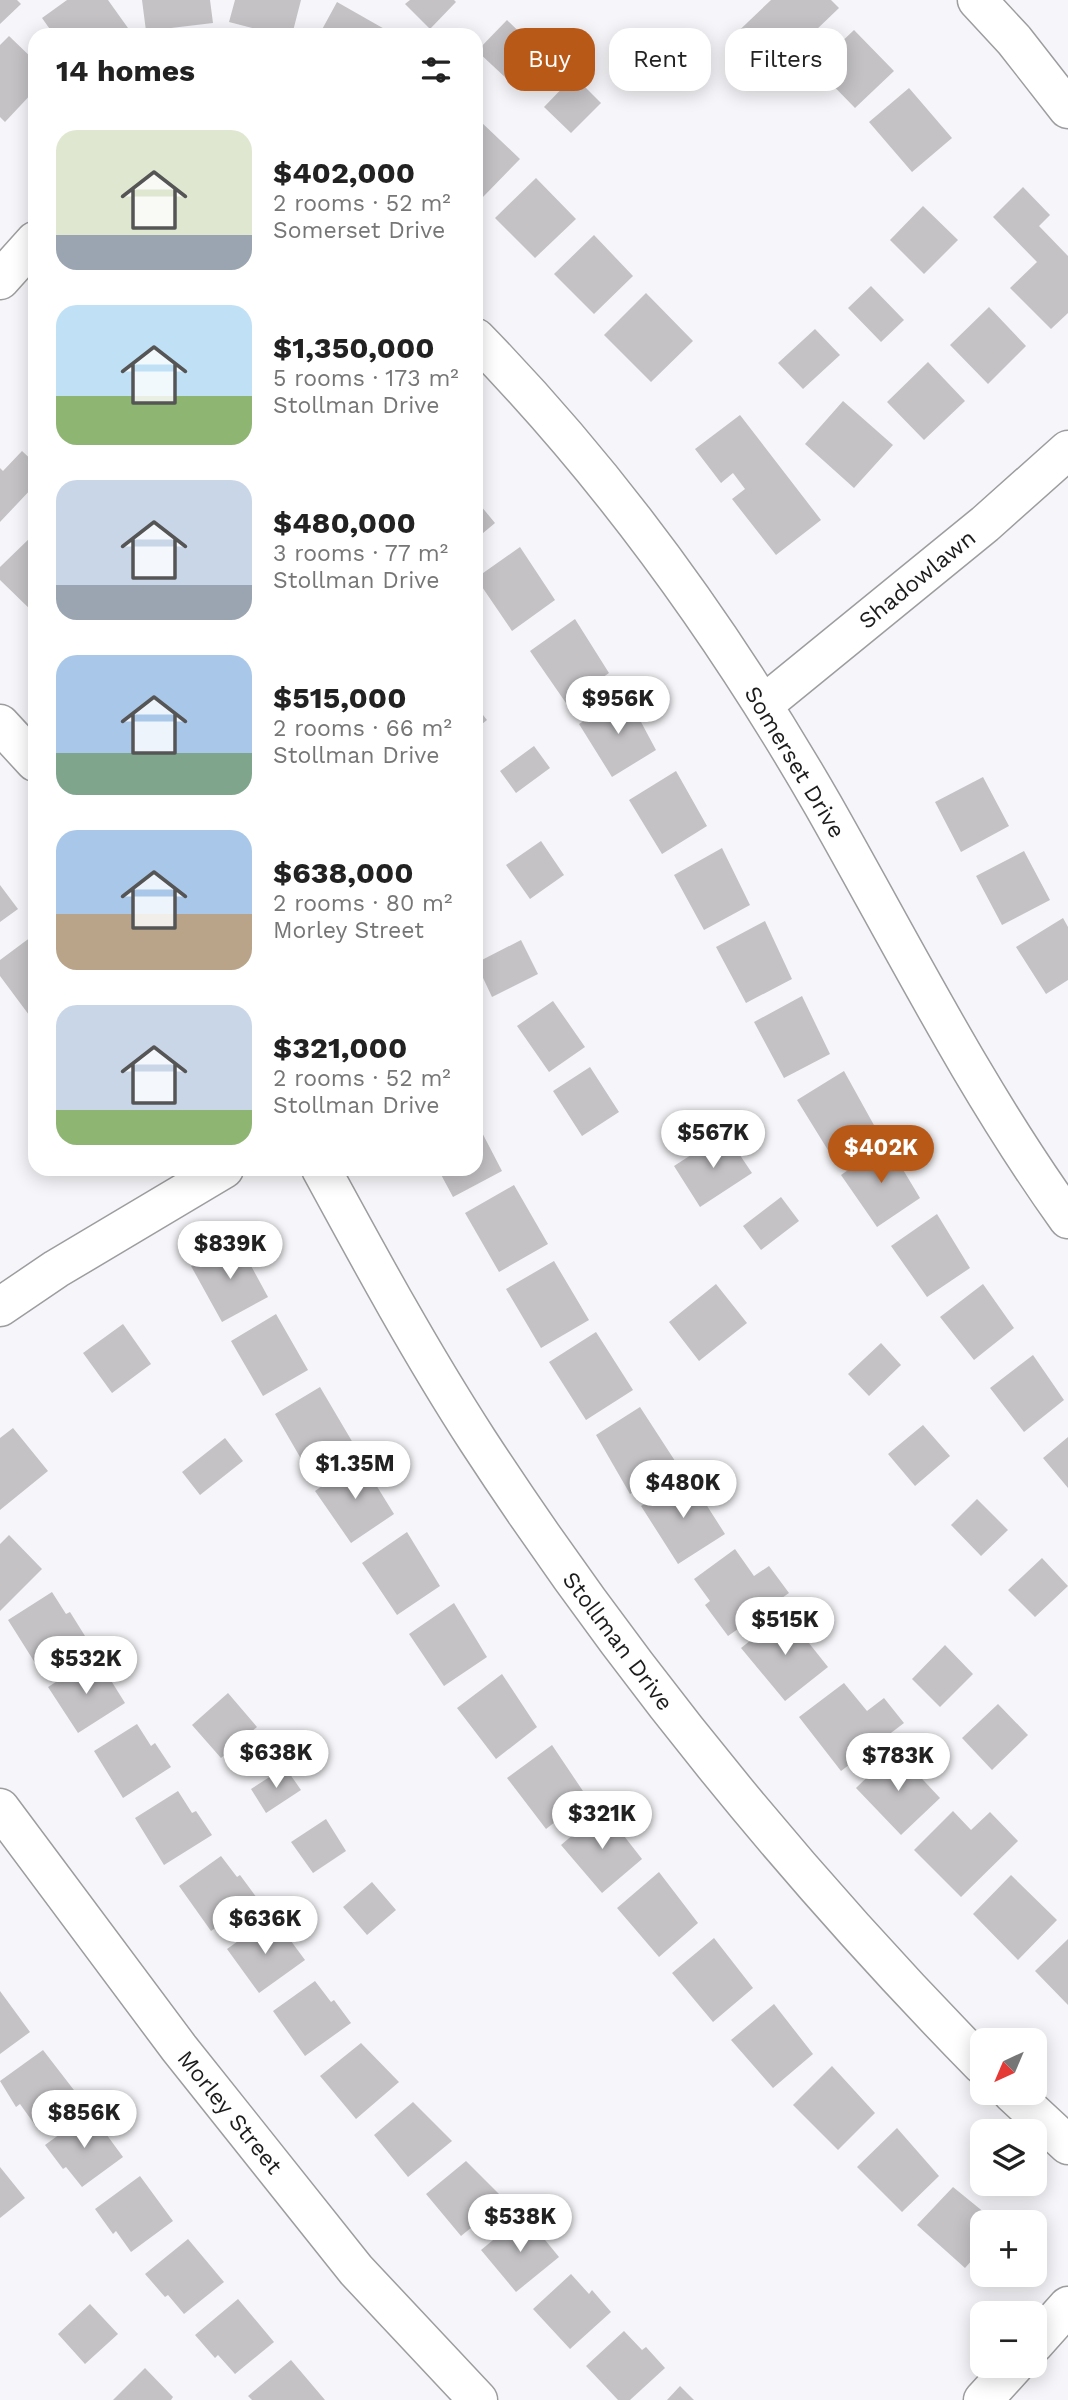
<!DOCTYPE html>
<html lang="en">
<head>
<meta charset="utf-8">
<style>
	body { margin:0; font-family:"Work Sans",sans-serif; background:#f6f6f6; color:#222; height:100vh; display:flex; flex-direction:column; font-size:26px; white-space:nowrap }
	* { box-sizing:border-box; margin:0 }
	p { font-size:23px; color:#767676 }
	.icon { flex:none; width:38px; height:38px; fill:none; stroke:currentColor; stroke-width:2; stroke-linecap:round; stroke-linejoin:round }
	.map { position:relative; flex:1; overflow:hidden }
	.side { position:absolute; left:28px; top:28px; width:455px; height:1148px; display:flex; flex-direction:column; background:#fff; border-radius:21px; box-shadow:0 4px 18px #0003 }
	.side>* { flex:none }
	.banner { position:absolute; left:504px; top:28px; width:458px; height:63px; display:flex; gap:14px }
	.needle { width:46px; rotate:224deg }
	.tools { position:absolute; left:970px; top:2028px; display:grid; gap:14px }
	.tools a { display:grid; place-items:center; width:77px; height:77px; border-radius:14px; background:#fff; box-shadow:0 4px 18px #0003; font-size:35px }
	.price { position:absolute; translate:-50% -60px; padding:0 16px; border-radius:24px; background:#fff; color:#222; font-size:23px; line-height:46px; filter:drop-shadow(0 2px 4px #0008) }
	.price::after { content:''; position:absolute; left:50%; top:42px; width:21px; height:16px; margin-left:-10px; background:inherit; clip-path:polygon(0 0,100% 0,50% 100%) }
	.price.active { background:#b95918; color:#fff }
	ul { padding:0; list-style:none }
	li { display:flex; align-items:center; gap:21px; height:175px; padding:0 28px }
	li span { display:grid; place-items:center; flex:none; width:196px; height:140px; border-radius:21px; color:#555 }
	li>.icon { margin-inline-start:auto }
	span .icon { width:84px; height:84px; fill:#fffc; stroke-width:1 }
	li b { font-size:30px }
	h2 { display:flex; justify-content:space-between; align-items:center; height:84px; padding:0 28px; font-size:30px }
	.chip { padding:0 24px; border-radius:21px; background:#fff; box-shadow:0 4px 18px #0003; font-size:24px; line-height:63px }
	.chip.active { background:#b95918; color:#fff }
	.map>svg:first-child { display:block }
	.building { fill:#c4c2c5 }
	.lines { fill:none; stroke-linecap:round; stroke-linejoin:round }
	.minor-casing { stroke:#9d9da0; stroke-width:41 }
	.minor { stroke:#fff; stroke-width:38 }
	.labels { text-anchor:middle; stroke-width:7; stroke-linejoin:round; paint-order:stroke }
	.street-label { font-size:23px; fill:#1c1c1d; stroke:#fff }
</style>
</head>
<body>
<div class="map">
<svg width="1068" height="2400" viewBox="0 0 1068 2400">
	<rect width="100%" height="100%" fill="#f6f5f9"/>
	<path class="building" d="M0,0H17L21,4L0,24Z
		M67,0H108L133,35H54L42,18Z
		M142,0H210L213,23L146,31Z
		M235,0H301L292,35H280L229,22Z
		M410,0H454L456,2L430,29L405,4Z
		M771,0H831L839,8L764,80L727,42Z
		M337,2L395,35H319Z
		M507,20L536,48L507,79L477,51Z
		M854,30L894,71L855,108L815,67Z
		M9,36L35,61V90L5,122L0,117V45Z
		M574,76L601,103L571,133L544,107Z
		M909,88L952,138L912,172L869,122Z
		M480,121L520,159L482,198L476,192V125Z
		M536,178L576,219L535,258L495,218Z
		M1023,187L1050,215L1039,226L1068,256V313L1051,329L1010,288L1037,262L993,217Z
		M923,206L958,240L924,274L890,240Z
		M594,235L633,276L594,314L554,274Z
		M871,286L904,320L881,342L848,308Z
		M646,293L693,341L651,382L604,335Z
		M989,307L1026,346L988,384L950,345Z
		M815,329L840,355L803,389L778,363Z
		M928,362L965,401L924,440L887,402Z
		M843,401L893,445L854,488L805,444Z
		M740,415L821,520L776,555L732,499L745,489L733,473L721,483L695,449Z
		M22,451L35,463V485L0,522V468L3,471Z
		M476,500L495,523L476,539Z
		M33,535L35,537V614L0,580V567Z
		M520,547L555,600L512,631L476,578Z
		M575,619L609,673L566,703L530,651Z
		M626,694L656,750L612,777L579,724Z
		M476,706L487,720L476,729Z
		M534,746L550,768L516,793L500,771Z
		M676,771L707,826L662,854L629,800Z
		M983,777L1009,826L961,852L935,802Z
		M541,841L564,875L530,899L506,865Z
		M722,848L750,905L704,930L674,875Z
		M1024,851L1050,900L1002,925L976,876Z
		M0,885L18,909L0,922Z
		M1063,918L1068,927V980L1046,994L1016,947Z
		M765,921L792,979L746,1003L716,947Z
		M35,934V1017L32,1019L0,976V960Z
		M521,940L538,974L492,997L476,963Z
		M802,996L830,1054L784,1078L754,1022Z
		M553,1001L585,1047L549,1072L517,1026Z
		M590,1067L619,1112L582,1136L553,1091Z
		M844,1071L875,1127L831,1155L797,1100Z
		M476,1121L502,1171L453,1197L438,1169H476Z
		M725,1133L752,1173L700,1207L674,1166Z
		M887,1143L920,1198L877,1227L841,1175Z
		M514,1185L548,1244L499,1272L465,1213Z
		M781,1197L799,1221L761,1250L743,1226Z
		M937,1214L970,1268L927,1297L891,1246Z
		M237,1240L268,1297L222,1322L191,1266Z
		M554,1261L589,1320L541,1348L506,1289Z
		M716,1284L747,1323L699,1361L669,1322Z
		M983,1284L1014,1328L974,1360L940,1317Z
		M276,1314L308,1370L263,1396L231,1341Z
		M123,1324L151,1364L112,1393L83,1353Z
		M596,1332L633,1390L586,1420L549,1362Z
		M881,1343L901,1365L869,1396L848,1374Z
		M1033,1355L1064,1400L1024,1432L990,1388Z
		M320,1387L353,1443L307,1469L275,1414Z
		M640,1407L677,1464L630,1494L596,1435Z
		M923,1425L950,1456L915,1486L888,1454Z
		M13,1428L48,1471L0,1510V1438Z
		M1068,1437V1488L1043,1458Z
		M225,1438L243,1461L200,1495L182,1472Z
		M360,1459L394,1514L351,1543L315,1491Z
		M688,1476L725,1534L678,1564L641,1506Z
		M977,1499L1008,1530L981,1556L951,1525Z
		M407,1532L440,1586L397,1615L362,1563Z
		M9,1535L42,1569L0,1611V1544Z
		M735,1549L754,1576L769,1566L789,1593L728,1636L705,1605L710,1601L694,1579Z
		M1042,1558L1068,1586L1035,1617L1008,1590Z
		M52,1592L66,1614L70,1612L85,1636L37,1666L8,1620Z
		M454,1603L487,1657L444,1686L409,1634Z
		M785,1613L828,1667L785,1701L741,1648Z
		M945,1645L973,1674L940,1707L912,1679Z
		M92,1659L106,1681L110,1679L125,1703L78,1733L48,1687Z
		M502,1674L537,1727L496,1759L457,1708Z
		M844,1683L867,1711L884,1698L904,1723L841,1771L799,1717Z
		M228,1693L257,1727L221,1758L192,1725Z
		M998,1704L1028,1735L992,1770L962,1738Z
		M137,1724L151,1746L155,1743L171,1767L123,1798L94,1751Z
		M552,1745L587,1797L546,1829L507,1778Z
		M895,1750L940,1798L901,1835L856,1788Z
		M285,1767L301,1790L266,1813L251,1789Z
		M178,1791L192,1813L196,1811L212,1835L164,1865L135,1818Z
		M603,1809L642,1859L602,1893L561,1845Z
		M953,1811L971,1830L990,1812L1018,1841L961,1897L914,1850Z
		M326,1819L346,1851L313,1873L291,1842Z
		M221,1856L237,1877L240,1875L257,1898L211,1931L179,1886Z
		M659,1872L698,1923L659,1957L617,1908Z
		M1011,1875L1057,1920L1018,1960L973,1914Z
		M372,1882L396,1910L367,1935L343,1907Z
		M269,1919L285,1940L288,1937L305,1960L259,1993L227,1949Z
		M714,1938L753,1988L713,2022L672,1973Z
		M1068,1939V2005L1035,1971Z
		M315,1981L331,2002L334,2000L351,2023L305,2056L273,2011Z
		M0,1991L30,2032L0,2054Z
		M774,2004L813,2054L773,2088L731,2040Z
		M361,2043L399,2082L356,2119L320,2076Z
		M43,2050L77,2094L35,2125L20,2104L16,2107L0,2081Z
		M832,2066L875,2113L838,2150L793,2105Z
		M413,2102L452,2141L408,2177L374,2135Z
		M90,2112L123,2157L82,2187L66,2167L63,2169L45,2145Z
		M897,2128L939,2176L902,2212L857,2167Z
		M466,2161L505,2200L461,2236L426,2194Z
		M0,2167L25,2198L0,2218Z
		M140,2176L173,2221L131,2252L116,2231L113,2234L95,2209Z
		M953,2187L996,2222H982V2249L965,2268L917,2225Z
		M521,2217L538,2238L541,2235L559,2257L516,2292L481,2250Z
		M188,2239L224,2282L184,2314L168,2295L165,2297L145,2274Z
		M571,2274L589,2294L592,2290L611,2312L570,2349L533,2309Z
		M238,2299L274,2342L235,2374L218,2355L215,2358L195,2335Z
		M90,2304L118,2334L85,2364L58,2334Z
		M624,2331L642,2350L646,2347L665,2368L630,2400H618L586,2366Z
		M291,2360L325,2400H252L248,2396Z
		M145,2368L173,2397L171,2400H113Z
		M680,2386L694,2400H667Z"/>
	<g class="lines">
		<defs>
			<path id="minor" d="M977,0L1014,40L1068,109
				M0,280L35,241
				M476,338C611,476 727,638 823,805C902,944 974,1088 1068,1219
				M763,705L985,524L1068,450
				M0,724L35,762
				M321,1169C371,1261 421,1353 478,1441C626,1668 792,1871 982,2065
				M0,1307L56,1269L224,1169
				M0,1808L179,2048L356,2270L478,2400
				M1012,2093L1068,2145
				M1034,2344L1068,2306
				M983,2400L1014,2366"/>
		</defs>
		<use href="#minor" class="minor-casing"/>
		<use href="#minor" class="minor"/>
	</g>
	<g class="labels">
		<g class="street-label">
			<text transform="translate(917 579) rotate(-39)" y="8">Shadowlawn</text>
			<text transform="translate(795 762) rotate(59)" y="8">Somerset Drive</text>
			<text transform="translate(618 1641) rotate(53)" y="8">Stollman Drive</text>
			<text transform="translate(230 2112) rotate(51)" y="8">Morley Street</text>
		</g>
	</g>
</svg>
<div class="tools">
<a><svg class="needle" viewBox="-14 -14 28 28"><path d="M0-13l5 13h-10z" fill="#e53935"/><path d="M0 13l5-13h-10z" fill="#767676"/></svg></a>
<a><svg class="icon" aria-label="layers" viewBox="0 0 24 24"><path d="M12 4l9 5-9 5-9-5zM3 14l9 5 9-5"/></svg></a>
<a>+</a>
<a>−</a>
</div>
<b class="price" style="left:618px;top:736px">$956K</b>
<b class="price" style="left:713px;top:1170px">$567K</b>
<b class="price active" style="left:881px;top:1185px">$402K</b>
<b class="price" style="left:230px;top:1281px">$839K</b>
<b class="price" style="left:355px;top:1501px">$1.35M</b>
<b class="price" style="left:683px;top:1520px">$480K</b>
<b class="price" style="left:785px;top:1657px">$515K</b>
<b class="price" style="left:86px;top:1696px">$532K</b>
<b class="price" style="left:276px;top:1790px">$638K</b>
<b class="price" style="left:898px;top:1793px">$783K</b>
<b class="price" style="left:602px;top:1851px">$321K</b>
<b class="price" style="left:265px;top:1956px">$636K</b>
<b class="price" style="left:84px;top:2150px">$856K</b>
<b class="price" style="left:520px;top:2254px">$538K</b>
<div class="banner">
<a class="chip active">Buy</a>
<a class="chip">Rent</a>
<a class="chip">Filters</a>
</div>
<section class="side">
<h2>14 homes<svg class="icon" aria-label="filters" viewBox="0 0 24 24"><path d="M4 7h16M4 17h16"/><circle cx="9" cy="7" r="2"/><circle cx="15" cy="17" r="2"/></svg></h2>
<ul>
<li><span style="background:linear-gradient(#dfe7d0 75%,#9aa5b1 0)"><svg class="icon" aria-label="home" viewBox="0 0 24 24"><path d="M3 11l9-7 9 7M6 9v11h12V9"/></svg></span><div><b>$402,000</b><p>2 rooms · 52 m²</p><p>Somerset Drive</p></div></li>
<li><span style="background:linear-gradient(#bfe0f5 65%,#8fb573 0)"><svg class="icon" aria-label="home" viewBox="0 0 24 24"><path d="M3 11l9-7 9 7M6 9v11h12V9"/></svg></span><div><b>$1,350,000</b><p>5 rooms · 173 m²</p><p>Stollman Drive</p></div></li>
<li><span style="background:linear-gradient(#c9d6e8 75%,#9aa5b1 0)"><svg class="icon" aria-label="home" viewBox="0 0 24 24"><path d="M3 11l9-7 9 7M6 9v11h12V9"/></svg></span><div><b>$480,000</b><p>3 rooms · 77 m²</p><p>Stollman Drive</p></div></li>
<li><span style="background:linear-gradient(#a9c7e8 70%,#7fa58c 0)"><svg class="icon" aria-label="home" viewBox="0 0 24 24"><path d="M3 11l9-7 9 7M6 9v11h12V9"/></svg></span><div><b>$515,000</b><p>2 rooms · 66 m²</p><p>Stollman Drive</p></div></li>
<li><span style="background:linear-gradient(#a9c7e8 60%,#b9a48a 0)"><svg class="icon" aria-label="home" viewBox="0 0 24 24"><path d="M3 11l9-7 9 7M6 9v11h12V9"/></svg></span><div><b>$638,000</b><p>2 rooms · 80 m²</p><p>Morley Street</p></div></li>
<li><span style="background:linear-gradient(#c9d6e8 75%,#8fb573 0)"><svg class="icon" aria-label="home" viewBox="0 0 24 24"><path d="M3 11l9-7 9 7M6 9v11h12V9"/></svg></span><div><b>$321,000</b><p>2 rooms · 52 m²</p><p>Stollman Drive</p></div></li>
</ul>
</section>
</div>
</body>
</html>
